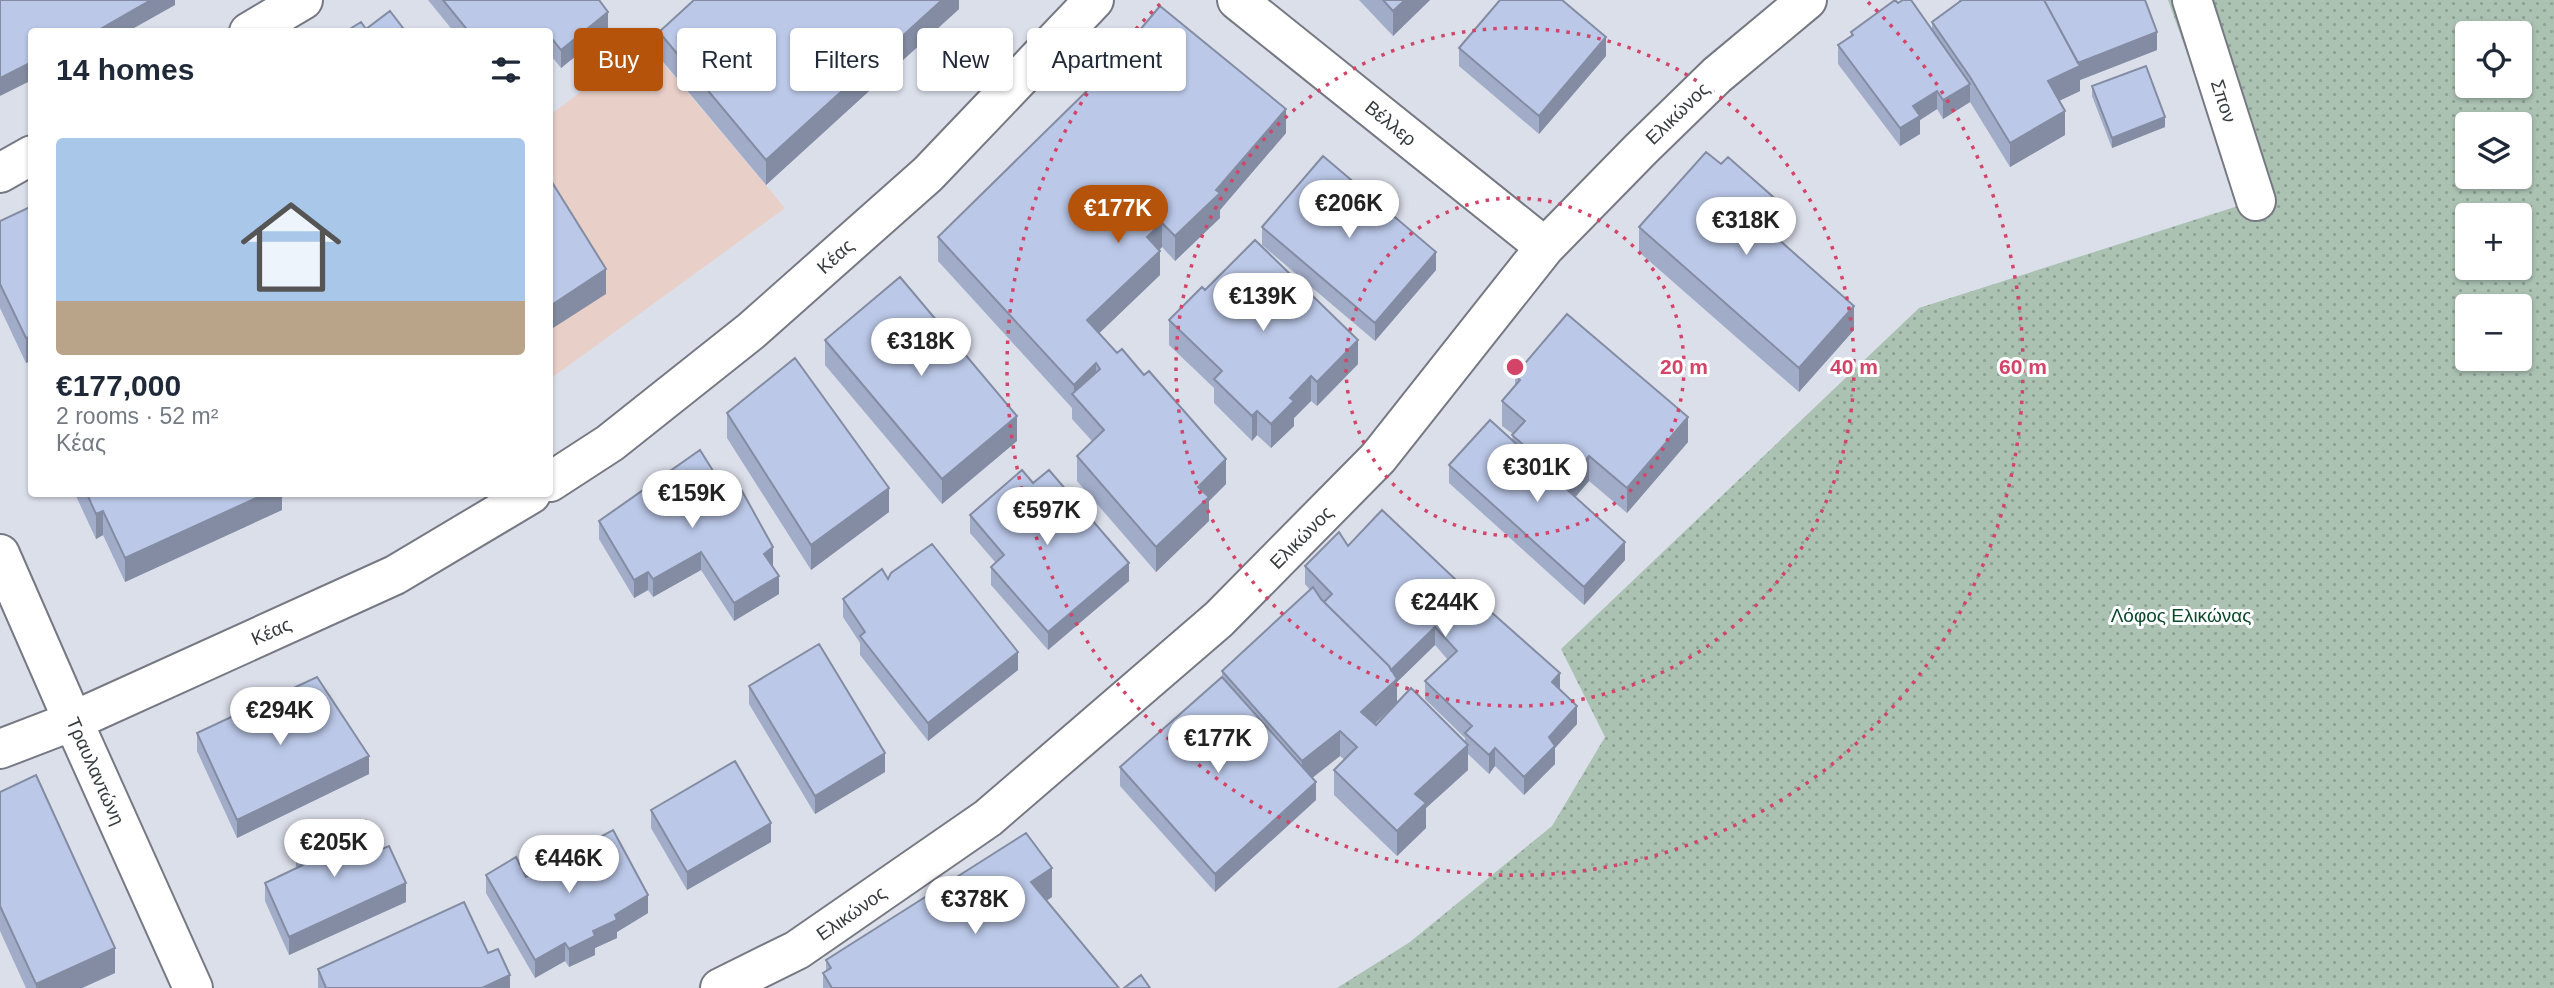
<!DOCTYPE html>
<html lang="en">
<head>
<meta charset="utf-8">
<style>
	body { margin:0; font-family:Arial,sans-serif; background:#f6f6f7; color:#1f2937; height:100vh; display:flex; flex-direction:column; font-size:26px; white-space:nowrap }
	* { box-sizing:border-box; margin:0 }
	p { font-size:23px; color:#747a83 }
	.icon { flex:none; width:38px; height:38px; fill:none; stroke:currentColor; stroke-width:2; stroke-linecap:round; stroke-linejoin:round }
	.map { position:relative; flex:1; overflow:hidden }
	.details { position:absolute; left:28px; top:28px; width:525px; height:469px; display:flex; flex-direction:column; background:#fff; border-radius:7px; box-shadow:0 2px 5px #0004 }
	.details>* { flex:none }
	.top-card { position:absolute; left:574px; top:28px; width:665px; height:63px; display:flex; gap:14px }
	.fabs { position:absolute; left:2455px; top:21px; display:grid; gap:14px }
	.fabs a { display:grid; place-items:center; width:77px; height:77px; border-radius:7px; background:#fff; box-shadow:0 2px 5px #0004; font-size:35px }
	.price { position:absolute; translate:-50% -60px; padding:0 16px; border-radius:24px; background:#fff; color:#222; font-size:23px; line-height:46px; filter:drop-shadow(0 2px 4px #0008) }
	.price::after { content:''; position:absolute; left:50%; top:42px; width:21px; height:16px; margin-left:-10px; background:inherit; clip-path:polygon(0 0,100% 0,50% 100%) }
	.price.active { background:#b45309; color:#fff }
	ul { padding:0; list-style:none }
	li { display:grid; align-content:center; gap:14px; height:371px; padding:0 28px }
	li+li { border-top:2px solid #e0e1e3 }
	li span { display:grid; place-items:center; height:217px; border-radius:7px; color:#555 }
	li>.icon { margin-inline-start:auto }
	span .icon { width:126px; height:126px; fill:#fffc; stroke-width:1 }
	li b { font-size:30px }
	h2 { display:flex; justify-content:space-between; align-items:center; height:84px; padding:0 28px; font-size:30px }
	.chip { padding:0 24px; border-radius:7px; background:#fff; box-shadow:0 2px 5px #0004; font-size:24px; line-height:63px }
	.chip.active { background:#b45309; color:#fff }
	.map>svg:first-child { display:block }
	.education { fill:#e8cfc8 }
	.grass { fill:url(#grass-dots); fill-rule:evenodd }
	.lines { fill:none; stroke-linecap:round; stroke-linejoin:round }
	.street-casing { stroke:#767983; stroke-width:42 }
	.secondary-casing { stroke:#767983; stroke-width:42 }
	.street { stroke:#fff; stroke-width:38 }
	.secondary { stroke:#fff; stroke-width:38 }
	.wall { fill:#a1acc8; fill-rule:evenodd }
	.shaded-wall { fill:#838ca2 }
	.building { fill:#bbc8e8; stroke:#838ca2; stroke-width:2 }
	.ring { fill:none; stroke:#d34468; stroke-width:3.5; stroke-dasharray:3.5 7 }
	.labels { text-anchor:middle; stroke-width:6; stroke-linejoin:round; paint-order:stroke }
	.street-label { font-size:19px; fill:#393b3f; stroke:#fff }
	.park-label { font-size:19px; fill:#0c482c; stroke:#fff }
	.centre { fill:#d34468; stroke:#fff; stroke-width:3.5 }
	.ring-label { font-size:21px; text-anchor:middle; font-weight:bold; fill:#d34468; stroke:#fff; stroke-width:6; stroke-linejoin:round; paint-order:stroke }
</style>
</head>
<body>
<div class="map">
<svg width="2554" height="988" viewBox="0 0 2554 988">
	<defs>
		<pattern id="grass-dots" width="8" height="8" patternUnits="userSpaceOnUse" patternTransform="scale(1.75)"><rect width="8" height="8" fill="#abc2b3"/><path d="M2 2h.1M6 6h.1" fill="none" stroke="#8c9f93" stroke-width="1.8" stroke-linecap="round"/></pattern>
	</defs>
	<rect width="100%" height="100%" fill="#dbdfea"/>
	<path class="education" d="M646,43L785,208L550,379V115Z"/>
	<path class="grass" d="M2168,0H2554V988H1337L1410,942L1552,826L1605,737L1561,649L1919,308L2241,205ZM2468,33H2520V86H2468ZM2468,124H2520V177H2468ZM2468,215H2520V268H2468ZM2468,306H2520V359H2468Z"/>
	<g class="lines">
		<defs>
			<path id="street" d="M1237,0L1545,247
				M2192,0L2256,201
				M249,32L303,0
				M0,173L32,155
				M73,721L193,988
				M720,988L797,950L988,818L1219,619L1378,458L1545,247L1641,149L1717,75L1807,0"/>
			<path id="secondary" d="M550,482L610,443L751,331L928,174L1094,0
				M0,554L73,721
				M0,749L73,721L395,575L531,494"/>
		</defs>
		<use href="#street" class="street-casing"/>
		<use href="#secondary" class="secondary-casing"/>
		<use href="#street" class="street"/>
		<use href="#secondary" class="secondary"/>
	</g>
	<path class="wall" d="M428,0H599L608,30L561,68L553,58L550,32H454Z
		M959,0V9L766,185L659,57V32Z
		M1359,0H1430L1393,36Z
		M1959,0H2145L2157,50L2080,80V91L2059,101L2065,135L2010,167L1970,102L1943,119L1937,109L1920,120V134L1900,146L1838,64V45L1851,37V32L1898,3L1932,29V22L1959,2Z
		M1459,48L1606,56L1539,134L1459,66Z
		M1098,80L1286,133L1220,210V218L1175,261L1162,247L1159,250L1160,275L1099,333L1226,484L1209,501V521L1156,572L1077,481V456L1092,441L1072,419V408L938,261V237Z
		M2092,86L2165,127L2112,148L2092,96Z
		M32,206V360L26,363L0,308V221Z
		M1262,227L1436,270L1375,341L1262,245Z
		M1639,227L1787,234L1781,242L1854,330L1799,392L1639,252Z
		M1205,290L1358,364L1317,406L1311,401L1294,418V426L1271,448L1257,435L1252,441L1214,403V388L1169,345V320Z
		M825,340L1017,441L942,504L825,365Z
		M1515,375L1688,442L1627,513L1589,481L1575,497L1625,560L1584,605L1449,483V465L1512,440L1513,434L1502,426V401L1515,387Z
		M727,413L889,512L811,570L727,438Z
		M1033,483L1129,581L1048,650L991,585V567L996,563L970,533V515Z
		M75,494H282V510L125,582L103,535L96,539Z
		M599,521L773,565L772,566L779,594L734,621L701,570L653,597L648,590L634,598L599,539Z
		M1348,546L1560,690L1577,724L1555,748V764L1524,795L1495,766L1489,774L1468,754V770L1426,808V828L1397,856L1334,795V770L1345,760L1340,756L1312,778L1316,800L1215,892L1120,786V767L1222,677V671L1310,590L1305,584V566ZM1435,645L1448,660L1425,681V699L1465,738V742L1397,703V682ZM1397,703L1376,725L1375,724Z
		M888,579L1018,670L928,741L860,655V643L843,617V599Z
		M749,686L885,772L815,814L749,704Z
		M197,733L369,774L237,838L197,751Z
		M0,792L115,973L82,988H26L0,931Z
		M651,810L771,842L687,890L651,828Z
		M296,852L406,902L289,955L265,901V883L296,868Z
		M486,875L526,877L648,913L617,932V938L595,948V955L569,967L565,961L535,978L486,893Z
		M1052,897L1046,901L1119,988H823V973L826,971V960Z
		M488,953L510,988H318V969Z"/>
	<path class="shaded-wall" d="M151,0H175V5L127,32H95Z
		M942,0H959V9L766,185V160Z
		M1405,0H1430L1393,36V11Z
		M608,12V30L561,68V50Z
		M2157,32V50L2080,80V91L2048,106V81L2075,64Z
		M1606,37V56L1539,134V116Z
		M553,40V58L550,61V43Z
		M32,62V80L0,96V78Z
		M1970,84V102L1943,119V100Z
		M1937,91V109L1920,120V134L1900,146V128L1913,106Z
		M1286,109V133L1220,210V218L1175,261V236Z
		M2065,111V135L2010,167V143Z
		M2165,117V127L2112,148V138Z
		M1787,209V234L1769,256V231Z
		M1162,223V247L1147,262V237Z
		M1160,251V275L1087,345V320Z
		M1436,252V270L1375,341V323Z
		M606,269V294L550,330V306Z
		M1854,306V330L1799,392V368Z
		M32,336V360L26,363V338Z
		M1358,340V364L1317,406V382Z
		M1096,363V388L1074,396V385Z
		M1311,376V401L1294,418V426L1271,448V424L1290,398Z
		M1257,411V435L1252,441V416Z
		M1017,416V441L942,504V479Z
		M1688,417V442L1627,513V488Z
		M1589,456V481L1567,507V482Z
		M1226,459V484L1209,501V521L1156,572V547L1198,487Z
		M889,488V512L811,570V545Z
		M265,494H282V510L125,582V558Z
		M103,511V535L96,539V514Z
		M1625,542V560L1584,605V587Z
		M773,547V565L764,572V554Z
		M701,552V570L653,597V579Z
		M1129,563V581L1048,650V632Z
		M648,572V590L634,598V580Z
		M779,576V594L734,621V603Z
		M1435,627V645L1397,682V703L1361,736V712L1389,672Z
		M1018,652V670L928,741V723Z
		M1560,673V692L1552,682Z
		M1577,706V724L1555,748V764L1524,795V777L1549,737Z
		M1340,731V756L1302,786V761Z
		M1468,745V770L1426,808V828L1397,856V831L1415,794Z
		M1495,748V766L1489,774V755Z
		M885,753V772L815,814V796Z
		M369,756V774L237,838V820Z
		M1316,782V800L1215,892V874Z
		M771,823V842L687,890V872Z
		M1052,868V897L1031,911V882Z
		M406,883V902L289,955V937Z
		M648,895V913L617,932V938L595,948V955L569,967V949L615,915Z
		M565,943V961L535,978V960Z
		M115,948V973L82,988H36V984Z
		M510,975V988H482Z"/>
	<path class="building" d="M0,0H151L95,32H32V62L0,78Z
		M443,0H599L608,12L561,50L553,40L550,43V32H469Z
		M694,0H942L766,160L659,32Z
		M1383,0H1405L1393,11Z
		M1500,0H1562L1606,37L1539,116L1459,48Z
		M1895,0L1898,3L1903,0H1911L1970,84L1943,100L1937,91L1913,106L1920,116L1900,128L1838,45L1853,35L1851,32Z
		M1962,0H2044L2080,66L2048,81L2065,111L2010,143L1970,77L1932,22Z
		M2044,0H2145L2157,32L2078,63Z
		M1160,6L1286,109L1216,190L1220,193L1175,236L1162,223L1147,237L1160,251L1087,320L1117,353L1122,349L1144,375L1149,371L1226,459L1198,487L1209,497L1156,547L1077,456L1104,430L1072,394L1100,369L1096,363L1074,385L938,237L1098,80Z
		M390,11L406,32H345L361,22L366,29Z
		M2146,66L2165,117L2112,138L2092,86Z
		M1706,152L1721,164L1728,157L1787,209L1769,231L1854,306L1799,368L1639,227Z
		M1323,156L1436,252L1375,323L1262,227Z
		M550,179L606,269L550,306Z
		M32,206V336L26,338L0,284V221Z
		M1255,240L1358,340L1317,382L1311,376L1290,398L1294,401L1271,424L1257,411L1252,416L1214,379L1222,371L1169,320L1202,287L1205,290Z
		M900,277L1017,416L942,479L825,340Z
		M1567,314L1688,417L1627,488L1589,456L1567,482L1512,435L1525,421L1502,401L1520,380L1515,375Z
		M795,358L889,488L811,545L727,413Z
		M1490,420L1625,542L1584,587L1449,465Z
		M700,450L730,498L742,491L773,547L764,554L779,576L734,603L701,552L653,579L648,572L634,580L599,521Z
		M1022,470L1033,483L1049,470L1129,563L1048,632L991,567L1004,555L970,515Z
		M87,494H265L125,558L103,511L96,514Z
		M1382,510L1473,596L1560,673L1552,682L1577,706L1549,737L1555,746L1524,777L1495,748L1489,755L1465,733L1472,726L1425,681L1457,651L1435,627L1391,670L1389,666L1324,602L1332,594L1305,566L1339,532L1348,546Z
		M932,544L1018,652L928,723L860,636L865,632L843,599L882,569L888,579L891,573Z
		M1313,587L1321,599L1389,666L1397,679L1361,712L1376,725L1411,688L1468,745L1415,794L1426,803L1397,831L1334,770L1357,747L1340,731L1302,761L1222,671Z
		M819,644L885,753L815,796L749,686Z
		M317,677L369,756L237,820L197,733Z
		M1222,677L1316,782L1215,874L1120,767Z
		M735,761L771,823L687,872L651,810Z
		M36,775L115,948L36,984L0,906V792Z
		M366,820L380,850L389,846L406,883L289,937L265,883L303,865L296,852Z
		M613,830L648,895L615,915L617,920L593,931L595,936L569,949L565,943L535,960L486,875L516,857L526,877Z
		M1026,833L1052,868L1031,882L1119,988H832L823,973L831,968L826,960Z
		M464,902L488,953L498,949L510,975L482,988H326L318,969Z
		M1141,975L1150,988H1124Z"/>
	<g class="ring">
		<circle cx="1515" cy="367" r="169"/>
		<circle cx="1515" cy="367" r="339"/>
		<path d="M1868 2A508 508 0 1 1 1162 2"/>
	</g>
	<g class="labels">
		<g class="street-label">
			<text transform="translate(2224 101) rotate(72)" y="7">Σπον</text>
			<text transform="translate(1677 113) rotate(-44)" y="7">Ελικώνος</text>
			<text transform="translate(1391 123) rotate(39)" y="7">Βέλλερ</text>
			<text transform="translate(835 256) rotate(-42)" y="7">Κέας</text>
			<text transform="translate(1301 537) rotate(-45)" y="7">Ελικώνος</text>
			<text transform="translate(271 631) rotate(-24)" y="7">Κέας</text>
			<text transform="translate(96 771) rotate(66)" y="7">Τραυλαντώνη</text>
			<text transform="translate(851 913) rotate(-35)" y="7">Ελικώνος</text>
		</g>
		<g class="park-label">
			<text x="2181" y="622">Λόφος Ελικώνας</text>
		</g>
	</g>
	<circle cx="1515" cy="367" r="10" class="centre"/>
	<g class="ring-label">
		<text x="1684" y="374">20 m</text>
		<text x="1854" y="374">40 m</text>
		<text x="2023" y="374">60 m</text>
	</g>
</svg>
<div class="fabs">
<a><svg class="icon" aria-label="locate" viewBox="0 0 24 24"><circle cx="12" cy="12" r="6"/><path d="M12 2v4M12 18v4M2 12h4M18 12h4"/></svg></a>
<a><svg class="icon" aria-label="layers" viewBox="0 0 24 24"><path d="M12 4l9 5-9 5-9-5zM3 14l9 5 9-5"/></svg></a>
<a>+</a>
<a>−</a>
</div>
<b class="price" style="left:1349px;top:240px">€206K</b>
<b class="price active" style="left:1118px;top:245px">€177K</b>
<b class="price" style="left:1746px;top:257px">€318K</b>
<b class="price" style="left:1263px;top:333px">€139K</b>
<b class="price" style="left:921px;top:378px">€318K</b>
<b class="price" style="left:1537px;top:504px">€301K</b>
<b class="price" style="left:692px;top:530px">€159K</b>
<b class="price" style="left:1047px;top:547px">€597K</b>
<b class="price" style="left:1445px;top:639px">€244K</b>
<b class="price" style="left:280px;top:747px">€294K</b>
<b class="price" style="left:1218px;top:775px">€177K</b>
<b class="price" style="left:334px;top:879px">€205K</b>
<b class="price" style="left:569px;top:895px">€446K</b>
<b class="price" style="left:975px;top:936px">€378K</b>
<div class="top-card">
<a class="chip active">Buy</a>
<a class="chip">Rent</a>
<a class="chip">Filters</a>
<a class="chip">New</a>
<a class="chip">Apartment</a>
</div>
<section class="details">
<h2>14 homes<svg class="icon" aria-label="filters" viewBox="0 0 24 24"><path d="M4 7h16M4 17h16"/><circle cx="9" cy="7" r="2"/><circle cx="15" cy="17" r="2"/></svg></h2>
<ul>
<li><span style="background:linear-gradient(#a9c7e8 75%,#b9a48a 0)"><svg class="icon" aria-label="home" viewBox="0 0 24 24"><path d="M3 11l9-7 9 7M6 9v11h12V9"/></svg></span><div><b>€177,000</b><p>2 rooms · 52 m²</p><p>Κέας</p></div></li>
</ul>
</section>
</div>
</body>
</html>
